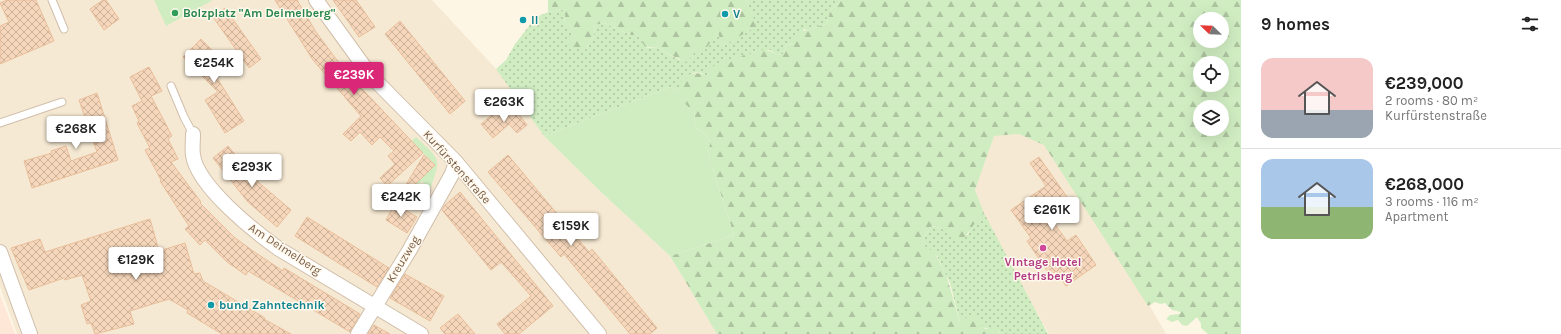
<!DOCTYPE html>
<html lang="en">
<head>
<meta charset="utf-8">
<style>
	body { margin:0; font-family:Karla,sans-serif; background:#f6f6f6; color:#222; height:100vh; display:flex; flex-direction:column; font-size:15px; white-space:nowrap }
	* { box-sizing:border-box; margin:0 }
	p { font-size:13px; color:#767676 }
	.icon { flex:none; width:22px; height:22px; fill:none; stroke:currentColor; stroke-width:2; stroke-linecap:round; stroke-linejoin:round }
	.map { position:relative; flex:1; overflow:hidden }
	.drawer { display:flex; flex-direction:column; background:#fff; width:320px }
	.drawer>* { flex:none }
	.needle { width:26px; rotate:293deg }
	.tools { position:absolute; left:1193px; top:12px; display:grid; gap:8px }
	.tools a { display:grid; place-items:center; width:36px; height:36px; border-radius:50%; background:#fff; box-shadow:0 4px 16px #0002; font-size:20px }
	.price { position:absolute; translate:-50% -34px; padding:0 9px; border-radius:4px; background:#fff; color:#222; font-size:13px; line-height:26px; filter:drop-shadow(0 1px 2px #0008) }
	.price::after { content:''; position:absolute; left:50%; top:24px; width:12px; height:9px; margin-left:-6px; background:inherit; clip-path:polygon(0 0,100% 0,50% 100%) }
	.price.current { background:#db2777; color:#fff }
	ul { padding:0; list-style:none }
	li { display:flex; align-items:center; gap:12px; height:100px; padding:0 20px }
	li+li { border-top:1px solid #e0e0e0 }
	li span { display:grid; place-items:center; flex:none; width:112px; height:80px; border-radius:12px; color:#555 }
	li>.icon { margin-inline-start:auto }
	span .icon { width:48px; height:48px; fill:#fffc; stroke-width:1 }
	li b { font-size:17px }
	h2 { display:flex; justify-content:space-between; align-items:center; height:48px; padding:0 20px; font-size:17px }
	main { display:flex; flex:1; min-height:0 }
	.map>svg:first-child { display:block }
	.residential { fill:#f6e9d3 }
	.commercial { fill:#ffe7d8 }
	.grass { fill:url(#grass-dots) }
	.forest { fill:url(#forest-firs); fill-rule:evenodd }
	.garden { fill:#d0edc2 }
	.building { fill:url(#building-cross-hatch); stroke:#e9be9a }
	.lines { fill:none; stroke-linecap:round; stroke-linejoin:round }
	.service-casing { stroke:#d0beaa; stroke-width:9 }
	.minor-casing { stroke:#d0beaa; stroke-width:16 }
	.service { stroke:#fff; stroke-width:7 }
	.minor { stroke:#fff; stroke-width:14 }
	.leisure-dot { fill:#2e9e5b; stroke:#fff9ed; stroke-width:1.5 }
	.culture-dot { fill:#0f9aa8; stroke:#fff9ed; stroke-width:1.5 }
	.hotel-dot { fill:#d1479c; stroke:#fff9ed; stroke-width:1.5 }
	.labels { text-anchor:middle; stroke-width:3; stroke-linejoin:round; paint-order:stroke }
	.leisure-label { font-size:12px; font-weight:bold; fill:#27864d; stroke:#fff9ed; text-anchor:start }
	.culture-label { font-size:12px; font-weight:bold; fill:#0d838f; stroke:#fff9ed; text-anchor:start }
	.street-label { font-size:12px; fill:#795d48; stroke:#fff9ed }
	.hotel-label { font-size:12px; font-weight:bold; fill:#b23c85; stroke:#fff9ed }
</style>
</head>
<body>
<main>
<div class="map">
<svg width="1241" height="334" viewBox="0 0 1241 334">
	<defs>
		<pattern id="grass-dots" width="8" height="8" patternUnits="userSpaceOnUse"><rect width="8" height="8" fill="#d0edc2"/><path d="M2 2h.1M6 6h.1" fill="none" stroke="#aec3a0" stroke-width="1.8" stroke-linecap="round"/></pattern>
		<pattern id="forest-firs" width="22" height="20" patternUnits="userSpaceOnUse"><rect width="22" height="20" fill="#d0edc2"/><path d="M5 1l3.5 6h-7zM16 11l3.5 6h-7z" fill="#aec3a0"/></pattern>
		<pattern id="building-cross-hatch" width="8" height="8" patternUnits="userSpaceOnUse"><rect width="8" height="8" fill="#f6d7bb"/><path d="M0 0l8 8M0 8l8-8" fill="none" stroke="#ccb29a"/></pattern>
	</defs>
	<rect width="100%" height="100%" fill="#fef6e5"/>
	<path class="residential" d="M0,0H432L499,72L544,136L602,193L670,256L717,334H17L0,287Z
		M994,120L1052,135L1166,334H1049L966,188Z"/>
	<path class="commercial" d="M0,295L13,328L15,334H0Z"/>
	<path class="grass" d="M746,0H841L831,10L826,24L809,30L804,29L793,43L786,46L784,54L777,55L770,50H756L752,54L741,57L707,76C693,67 685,77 678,90L670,87L544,136L496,69L506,60L515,44L536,17L548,12L566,9L567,14L564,20L582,50L586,49L594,35L595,25L604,23L631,35H638L647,48L658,47L664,52L680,60L692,57L695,49L718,31L723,46L756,26Z
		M984,213L1048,334H1001L999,331L960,322L950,283L937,256L923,245V239L932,226L968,235L972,224Z"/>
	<path class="forest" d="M548,0H746L757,26L723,46L717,44L720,40L718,31L703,53L695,50L692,57L686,62L664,52L658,47C640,48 647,47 638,35H631L604,23L595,25L594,35L586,49L582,50L570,44L566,39L572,34L570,30L564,25L566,9L548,12Z
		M841,0H1241V334H1208L1201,328V324L1197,317L1187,326L1182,325L1178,320L1172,322L1166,319L1170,315L1179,314L1181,312L1172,310L1165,303L1160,304L1155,302L1148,306L1044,145L1019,134L994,136L975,190L984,213C973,223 969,234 959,243L941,228L932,226L923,239V245L934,252L946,274L960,322L973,313L985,329L995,327L1001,334H717L670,256L734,235L708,155L710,141L704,133L694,127L695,113C690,109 681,103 679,97C674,81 693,67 707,76L709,69L724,60L730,63L734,56L741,57L746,53L752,54L756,50C765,49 770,50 777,55L784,54L786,46L793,43L792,39L798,31L809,30L826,24L831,10ZM1200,19H1222V41H1200ZM1200,63H1222V85H1200ZM1200,107H1222V129H1200Z"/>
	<path class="garden" d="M154,0H213L166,26Z
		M670,87L678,90L680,99L695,113L694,127L704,133L710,141L708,155L734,235L670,256L602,193L544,136Z
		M416,137C440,160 442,157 430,189L422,181L414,188L412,187L435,165L411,141Z"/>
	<path class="building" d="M7,0H36L54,41L0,64V26L9,22L0,3Z
		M103,0H106L119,19L104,30L90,9Z
		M275,0H297L316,32L345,71L423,153L387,186L380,178L395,164L388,156L394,151L380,137L372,145L360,132L351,141L343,134L361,116L313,60Z
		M333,0H356L375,27L359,37Z
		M225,8L261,59L249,68L213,17Z
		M400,21L465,101L450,114L385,34Z
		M201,39L228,66L217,78L244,121L225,133L205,100L218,92L183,57Z
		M149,67L162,91L151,96L172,136L168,139L178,159L171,162L201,202L200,203L234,237L253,251L283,271L284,268L360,314L350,332L248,271L246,275L227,262L205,240L200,245L185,229L189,226L160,181L161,180L145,150L150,148L137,123L139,121L132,106L142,101L130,77Z
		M97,93L118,160L32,188L24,161L52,153L51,151L66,146L71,161L97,152L79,100Z
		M514,108L527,125L517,133L509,124L493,138L481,124L498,110L503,117Z
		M228,146L258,182L291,210L277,227L248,202L213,158Z
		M424,155L435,165L404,195L401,193Z
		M508,155L589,252L592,249L657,328L650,334H630L564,254L561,257L488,172Z
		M1039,157L1067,197L1046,212L1067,241L1076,235L1096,265L1066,286L1056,271L1050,275L1027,241L1031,238L1011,210L1046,186L1030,163Z
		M460,192L553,306L519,334H505L497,324L531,296L501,262L491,270L442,210L445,205Z
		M395,204L417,217L407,233L386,220Z
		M307,217L389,268L377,287L295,236Z
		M150,219L159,251L185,243L194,274L200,273L203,281L265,318L264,319L291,334H222L187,313L188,310L169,299L130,311L134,324L95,334L91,323L87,324L81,305L91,301L82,275L65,280L64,278L29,290L11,248L40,239L45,252Z
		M405,274L444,296L430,321L390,298Z
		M458,314L475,334H445L440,328Z
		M374,325L390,334H368Z"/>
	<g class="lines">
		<defs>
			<path id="service" d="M52,0L64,29
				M171,86L184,117L193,134
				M0,123L62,102"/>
			<path id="minor" d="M316,0L371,76L456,162L599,334
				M193,134C193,141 192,149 193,155C197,186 255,232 279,249L421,334
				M0,252L30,334
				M358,334L409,251L452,174L456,162"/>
		</defs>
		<use href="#service" class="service-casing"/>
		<use href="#minor" class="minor-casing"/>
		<use href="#service" class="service"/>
		<use href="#minor" class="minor"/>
	</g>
	<circle class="leisure-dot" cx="175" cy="13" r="4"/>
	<g class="culture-dot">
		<circle cx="725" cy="14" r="4"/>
		<circle cx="523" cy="20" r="4"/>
		<circle cx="211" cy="305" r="4"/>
	</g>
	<circle class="hotel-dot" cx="1043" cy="248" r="4"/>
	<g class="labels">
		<g class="leisure-label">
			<text x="183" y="17">Bolzplatz "Am Deimelberg"</text>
		</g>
		<g class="culture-label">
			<text x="733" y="18">V</text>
			<text x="531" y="24">II</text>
			<text x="219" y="309">bund Zahntechnik</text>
		</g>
		<g class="street-label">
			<text transform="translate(457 167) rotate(48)" y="4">Kurfürstenstraße</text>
			<text transform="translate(285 249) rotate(33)" y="4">Am Deimelberg</text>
			<text transform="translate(403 259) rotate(-59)" y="4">Kreuzweg</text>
		</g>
		<g class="hotel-label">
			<text x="1043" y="266">Vintage Hotel<tspan x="1043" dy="14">Petrisberg</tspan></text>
		</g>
	</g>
</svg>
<div class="tools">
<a><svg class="needle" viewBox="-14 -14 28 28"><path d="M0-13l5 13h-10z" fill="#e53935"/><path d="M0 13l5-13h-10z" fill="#767676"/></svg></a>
<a><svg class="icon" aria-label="locate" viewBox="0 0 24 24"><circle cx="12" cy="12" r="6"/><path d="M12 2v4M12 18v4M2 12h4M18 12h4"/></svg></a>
<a><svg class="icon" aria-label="layers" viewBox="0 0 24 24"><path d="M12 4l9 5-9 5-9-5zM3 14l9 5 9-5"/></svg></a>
</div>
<b class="price" style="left:214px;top:84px">€254K</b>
<b class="price current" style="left:354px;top:96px">€239K</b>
<b class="price" style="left:504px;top:123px">€263K</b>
<b class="price" style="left:76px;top:150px">€268K</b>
<b class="price" style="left:252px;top:188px">€293K</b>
<b class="price" style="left:401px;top:218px">€242K</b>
<b class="price" style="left:1052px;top:231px">€261K</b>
<b class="price" style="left:571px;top:247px">€159K</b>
<b class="price" style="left:136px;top:281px">€129K</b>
</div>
<section class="drawer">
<h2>9 homes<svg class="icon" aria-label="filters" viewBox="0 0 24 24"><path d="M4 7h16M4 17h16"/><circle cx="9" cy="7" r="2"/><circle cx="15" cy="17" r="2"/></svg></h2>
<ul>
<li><span style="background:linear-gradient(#f6c9c9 65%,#9aa5b1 0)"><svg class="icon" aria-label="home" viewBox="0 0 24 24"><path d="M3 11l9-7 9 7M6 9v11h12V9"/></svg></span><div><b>€239,000</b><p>2 rooms · 80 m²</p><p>Kurfürstenstraße</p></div></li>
<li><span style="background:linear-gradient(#a9c7e8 60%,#8fb573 0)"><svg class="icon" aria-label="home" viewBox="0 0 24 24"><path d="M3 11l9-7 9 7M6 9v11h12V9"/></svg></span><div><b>€268,000</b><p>3 rooms · 116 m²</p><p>Apartment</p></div></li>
</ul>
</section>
</main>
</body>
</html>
